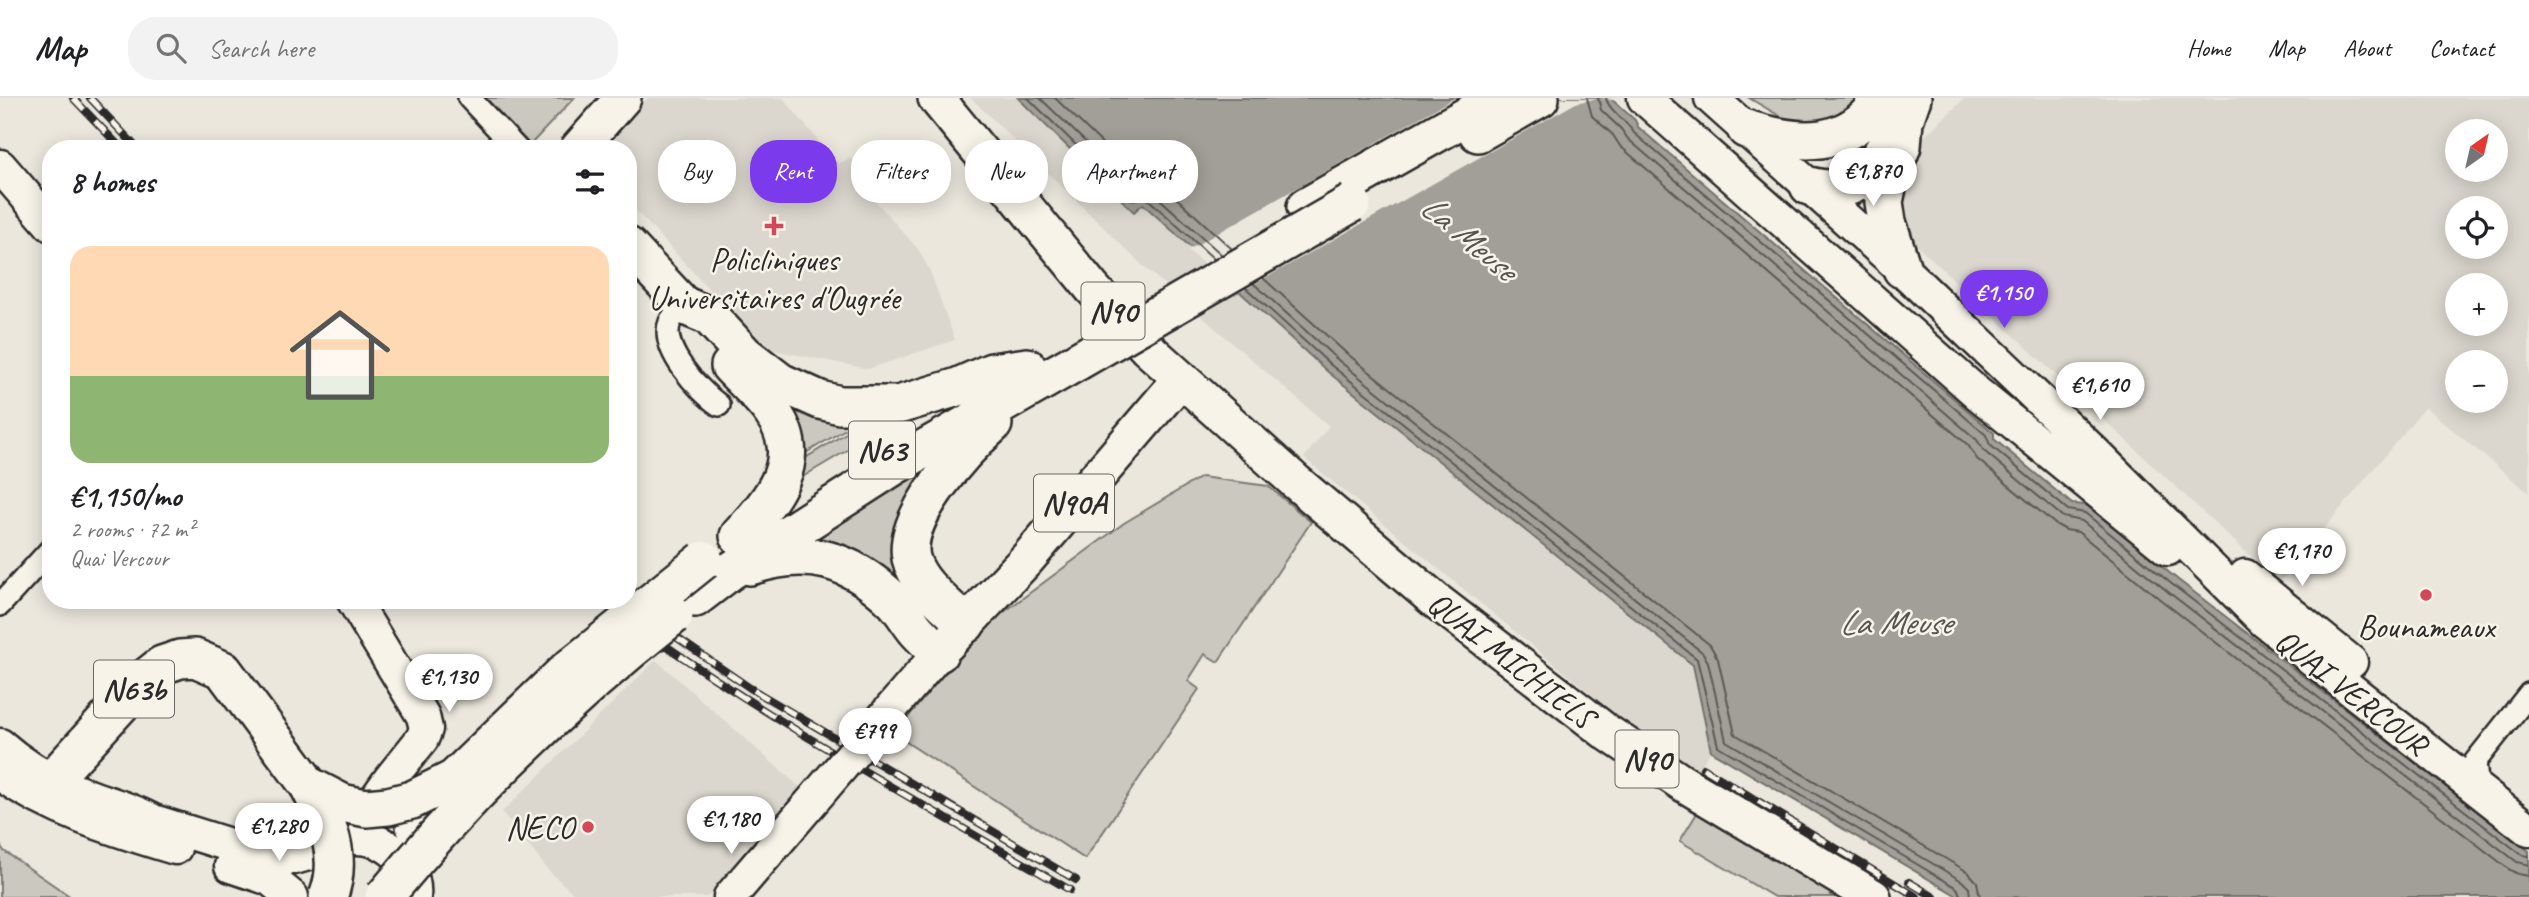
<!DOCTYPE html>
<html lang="en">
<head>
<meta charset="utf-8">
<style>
	body { margin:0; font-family:Caveat,sans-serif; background:#f2f2f2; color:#202124; height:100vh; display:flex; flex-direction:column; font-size:26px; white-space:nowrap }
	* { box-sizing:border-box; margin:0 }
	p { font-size:23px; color:#757577 }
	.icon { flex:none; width:38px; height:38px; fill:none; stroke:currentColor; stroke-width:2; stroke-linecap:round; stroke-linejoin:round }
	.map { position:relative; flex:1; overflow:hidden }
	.panel { position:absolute; left:42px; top:42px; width:595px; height:469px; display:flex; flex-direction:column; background:#fff; border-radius:28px; box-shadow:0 4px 18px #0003 }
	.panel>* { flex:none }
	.top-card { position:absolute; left:658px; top:42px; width:665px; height:63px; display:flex; gap:14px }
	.needle { width:46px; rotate:34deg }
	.tools { position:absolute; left:2445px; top:21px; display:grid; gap:14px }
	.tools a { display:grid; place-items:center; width:63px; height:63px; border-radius:50%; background:#fff; box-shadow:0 4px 18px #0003; font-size:35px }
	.price { position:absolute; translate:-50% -60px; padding:0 16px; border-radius:24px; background:#fff; color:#222; font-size:23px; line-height:46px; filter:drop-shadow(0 2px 4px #0008) }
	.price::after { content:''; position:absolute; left:50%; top:42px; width:21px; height:16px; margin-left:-10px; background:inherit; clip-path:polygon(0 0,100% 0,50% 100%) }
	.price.selected { background:#7c3aed; color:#fff }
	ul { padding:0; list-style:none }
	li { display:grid; align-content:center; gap:14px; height:371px; padding:0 28px }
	li span { display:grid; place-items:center; height:217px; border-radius:21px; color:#555 }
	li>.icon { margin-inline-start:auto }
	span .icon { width:126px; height:126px; fill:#fffc; stroke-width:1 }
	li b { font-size:30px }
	h2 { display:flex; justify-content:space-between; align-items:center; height:84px; padding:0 28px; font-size:30px }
	.tag { padding:0 24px; border-radius:28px; background:#fff; box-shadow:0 4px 18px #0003; font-size:24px; line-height:63px }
	.tag.selected { background:#7c3aed; color:#fff }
	header { display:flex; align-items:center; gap:42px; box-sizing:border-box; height:98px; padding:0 35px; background:#fff; border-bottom:2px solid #e0e0e0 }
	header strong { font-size:33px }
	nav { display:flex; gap:38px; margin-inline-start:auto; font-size:24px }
	.search { width:490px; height:63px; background:#f2f2f2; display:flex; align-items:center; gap:18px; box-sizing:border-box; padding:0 24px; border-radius:28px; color:#757577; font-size:26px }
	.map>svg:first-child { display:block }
	.built { fill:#dbd7ce; fill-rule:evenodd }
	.green { fill:#cbc8bf; stroke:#7b7a75; stroke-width:2 }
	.water { fill:#a29f98; stroke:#72716c; stroke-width:2 }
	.pier { fill:#ebe7dd }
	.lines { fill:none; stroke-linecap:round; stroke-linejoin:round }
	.shore { stroke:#5b5957; stroke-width:2 }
	.minor-casing { stroke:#2b2b2b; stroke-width:26 }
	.secondary-casing { stroke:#2b2b2b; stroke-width:37 }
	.primary-casing { stroke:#2b2b2b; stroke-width:40 }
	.trunk-casing { stroke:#2b2b2b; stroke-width:42 }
	.minor { stroke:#f7f3e8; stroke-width:21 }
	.secondary { stroke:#f7f3e8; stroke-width:32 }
	.primary { stroke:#f7f3e8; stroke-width:35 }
	.trunk { stroke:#f7f3e8; stroke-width:37 }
	.rail-casing { stroke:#2b2b2b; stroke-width:8 }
	.rail { stroke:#f7f3e8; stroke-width:5; stroke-dasharray:16; stroke-linecap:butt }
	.secondary-bridge-casing { stroke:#2b2b2b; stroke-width:37; stroke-linecap:butt }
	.trunk-bridge-casing { stroke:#2b2b2b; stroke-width:42; stroke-linecap:butt }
	.secondary-bridge { stroke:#f7f3e8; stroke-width:32 }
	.trunk-bridge { stroke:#f7f3e8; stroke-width:37 }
	.poi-dot { fill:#d1495b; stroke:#f7f3e8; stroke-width:2.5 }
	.labels { text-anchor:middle; stroke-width:5; stroke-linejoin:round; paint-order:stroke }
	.shield { fill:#f7f3e8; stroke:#686764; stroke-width:2 }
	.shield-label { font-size:32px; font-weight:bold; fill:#2b2b2b }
	.poi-label { font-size:33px; fill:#2b2b2b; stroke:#f7f3e8 }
	.street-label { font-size:33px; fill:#2b2b2b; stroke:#f7f3e8 }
	.water-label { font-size:35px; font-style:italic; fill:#555451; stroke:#f7f3e8 }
</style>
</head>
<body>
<header>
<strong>Map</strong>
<div class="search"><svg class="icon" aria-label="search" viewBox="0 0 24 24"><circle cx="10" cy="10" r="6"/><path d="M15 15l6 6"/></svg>Search here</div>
<nav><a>Home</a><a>Map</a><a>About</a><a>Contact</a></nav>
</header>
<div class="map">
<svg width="2529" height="799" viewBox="0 0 2529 799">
	<rect width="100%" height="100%" fill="#ebe7dd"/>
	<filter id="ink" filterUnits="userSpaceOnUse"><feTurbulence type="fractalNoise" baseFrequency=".0143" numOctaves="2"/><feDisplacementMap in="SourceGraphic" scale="14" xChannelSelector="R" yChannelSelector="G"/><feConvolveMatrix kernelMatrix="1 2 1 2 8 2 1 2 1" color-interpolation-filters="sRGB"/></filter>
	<g filter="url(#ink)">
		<path class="built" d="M648,0H783L838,66L850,60L867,80L863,89L918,151L930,173L955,242L868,271L774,252L759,245L628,104V51L595,50Z
			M971,0H1018L1134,114L1143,106L1328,274L1693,567L1711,653L1695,676L1660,653L1304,360L1329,328L1144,169Z
			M1965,0H2529V395L2425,309L2279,485L1905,136L1898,107L1914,48ZM2457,33H2496V72H2457ZM2457,110H2496V149H2457ZM2457,187H2496V226H2457ZM2457,264H2496V303H2457Z
			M656,562L803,692L718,792L706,799H577L548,772L502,714Z"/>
		<path class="green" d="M486,0H574L530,47Z
			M1749,0H1864L1841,18L1805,28L1785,21Z
			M707,228L857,324L796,361Z
			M898,322L794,384L799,364L864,324Z
			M941,361L916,406L936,521L898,489L802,444Z
			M1201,379L1268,388L1311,424L1218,564L1205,556L1188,583L1199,591L1085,761L894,636L981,531L1124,425Z
			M1697,715L1836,799H1774L1680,743Z
			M0,747L4,753L71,799H0Z"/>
		<path class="water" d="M1018,0H1610L1635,22L1638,29L1994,335V341L2072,406L2087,407L2177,481L2529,753V799H1959L1711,653L1693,567L1328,274L1143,106L1134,114Z"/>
		<path class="pier" d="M1454,0H1616L1619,3L1598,0L1576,5L1237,196L1188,152Z"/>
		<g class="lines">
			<path class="shore" d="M1028,0L1132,102L1142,99L1148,101L1214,161
				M1040,0L1134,91H1145L1152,94L1222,157
				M1055,0L1137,79L1151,81L1161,86L1232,151
				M1587,0L1592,18L1613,37L1620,48L1968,347L1977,361L2055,426L2066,432L2078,434L2161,502L2510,772L2518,776L2529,778
				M1598,0L1601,12L1621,31L1628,41L1977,342L1984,353L2063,419L2082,423L2167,493L2517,764L2529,767
				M1606,0C1609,13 1627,23 1634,35L1986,337L1990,347L2068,412L2085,415L2173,487L2522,757L2529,758
				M1263,180L1345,254L1710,547L1718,561L1735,636L1968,774L1977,784L1980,799
				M1253,185L1338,262L1703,555L1708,564L1726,643L1962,783L1969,790L1970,799
				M1246,190L1332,268L1697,561L1718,648L1957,790L1961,799"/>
			<defs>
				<path id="minor" d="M469,0L517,51
					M685,208C679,213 673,217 670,224C659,250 699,293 719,307
					M0,507L51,451
					M2478,692L2475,664L2529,596"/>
				<path id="secondary" d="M1644,0L1977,295L2168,451
					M1711,0L1902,171L2095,355L2264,523L2529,732
					M0,68L51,127
					M2245,478L2351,564
					M353,502L423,618L426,631L422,641L390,681L366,715L360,739
					M890,612L939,555
					M0,647C25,669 55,686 86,697C109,706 132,711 153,723L271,760H294L319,753
					M0,676C54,714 113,731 175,750
					M339,743C374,730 418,760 414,799
					M231,768L270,781L292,799
					M730,799L820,694"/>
				<path id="primary" d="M936,0L1092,190L1147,250L1296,384L1435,502L1605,633L1681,684L1873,799
					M578,51L623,0
					M628,147L685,208
					M946,547L1028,460L1180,282"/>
				<path id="trunk" d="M1746,31C1798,47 1849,52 1881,0
					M1478,35L1540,0
					M1809,88C1858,100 1867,77 1891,41
					M1306,109L1499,0
					M1902,171L1887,124L1884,104L1889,80L1902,48L1904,23L1912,0
					M685,208L709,218L745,257L780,284L820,302L840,307H898L958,289L992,274L1027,269
					M730,268C744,283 761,298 773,315C807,364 770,403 739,438
					M750,468C808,449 849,460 893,502C902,511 908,522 916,532C923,540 931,547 939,555
					M695,500L729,474L894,368L1078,263
					M966,526C948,508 917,486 911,460C902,418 964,352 993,326
					M52,682L143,582L162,567L180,561L195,560L223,572L309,688
					M415,728L454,681"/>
			</defs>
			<use href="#minor" class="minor-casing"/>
			<use href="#secondary" class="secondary-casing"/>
			<use href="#primary" class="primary-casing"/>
			<use href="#trunk" class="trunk-casing"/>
			<use href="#minor" class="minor"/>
			<use href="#secondary" class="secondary"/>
			<use href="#primary" class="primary"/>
			<use href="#trunk" class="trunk"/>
			<defs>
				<path id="rail" d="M73,0L122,51
					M90,0L138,51
					M602,502C749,612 912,700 1070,792
					M622,502L750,590L1076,782
					M1703,670L1917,799
					M1909,784L1934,799"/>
			</defs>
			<use href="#rail" class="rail-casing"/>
			<use href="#rail" class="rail"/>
			<defs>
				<path id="secondary-bridge" d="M820,694L890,612"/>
				<path id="trunk-bridge" d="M1078,263L1352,105
					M309,688L342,705L366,710L388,708L412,702L454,681L566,573L704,462
					M309,688C327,723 344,759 328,799
					M384,799C469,695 569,600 674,517"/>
			</defs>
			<use href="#secondary-bridge" class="secondary-bridge-casing"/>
			<use href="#trunk-bridge" class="trunk-bridge-casing"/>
			<use href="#secondary-bridge" class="secondary-bridge"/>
			<use href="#trunk-bridge" class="trunk-bridge"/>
		</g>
	</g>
	<g class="poi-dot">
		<path d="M770.5 117.5h7v7h7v7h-7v7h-7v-7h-7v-7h7z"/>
		<circle cx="2426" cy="497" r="7"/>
		<circle cx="588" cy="729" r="7"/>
	</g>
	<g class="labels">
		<g class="shield">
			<rect x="1081.5" y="184.5" width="63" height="57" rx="5"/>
			<rect x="849" y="323.5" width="66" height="57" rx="5"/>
			<rect x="1034" y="376.5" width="80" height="57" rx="5"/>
			<rect x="94" y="562.5" width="80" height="57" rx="5"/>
			<rect x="1615.5" y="632.5" width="63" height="57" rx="5"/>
		</g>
		<g class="shield-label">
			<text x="1113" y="224">N90</text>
			<text x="882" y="363">N63</text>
			<text x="1074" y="416">N90A</text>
			<text x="134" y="602">N63b</text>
			<text x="1647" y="672">N90</text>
		</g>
		<g class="poi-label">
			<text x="774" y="173">Policliniques<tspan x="774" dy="38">Universitaires d'Ougrée</tspan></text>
			<text x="2426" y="540">Bounameaux</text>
			<text x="574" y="741" text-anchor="end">NECO</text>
		</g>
		<g class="street-label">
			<text transform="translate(1512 561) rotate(38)" y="12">QUAI MICHIELS</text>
			<text transform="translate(2352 593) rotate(38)" y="12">QUAI VERCOUR</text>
		</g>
		<g class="water-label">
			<text transform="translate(1469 139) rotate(40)" y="12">La Meuse</text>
			<text x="1895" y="536">La Meuse</text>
		</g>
	</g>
</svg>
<div class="tools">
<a><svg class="needle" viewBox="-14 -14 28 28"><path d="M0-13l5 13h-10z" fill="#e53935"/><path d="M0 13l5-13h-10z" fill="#757577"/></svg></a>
<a><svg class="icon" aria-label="locate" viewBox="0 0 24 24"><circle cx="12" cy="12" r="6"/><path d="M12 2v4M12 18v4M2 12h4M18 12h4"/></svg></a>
<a>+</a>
<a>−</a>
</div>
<b class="price" style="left:1873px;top:110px">€1,870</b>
<b class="price selected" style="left:2004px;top:232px">€1,150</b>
<b class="price" style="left:2100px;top:324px">€1,610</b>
<b class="price" style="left:2302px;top:490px">€1,170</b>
<b class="price" style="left:449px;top:616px">€1,130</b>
<b class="price" style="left:875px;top:670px">€799</b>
<b class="price" style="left:731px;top:758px">€1,180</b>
<b class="price" style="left:279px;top:765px">€1,280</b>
<div class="top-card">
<a class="tag">Buy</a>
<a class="tag selected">Rent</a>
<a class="tag">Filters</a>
<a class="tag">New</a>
<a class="tag">Apartment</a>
</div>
<section class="panel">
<h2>8 homes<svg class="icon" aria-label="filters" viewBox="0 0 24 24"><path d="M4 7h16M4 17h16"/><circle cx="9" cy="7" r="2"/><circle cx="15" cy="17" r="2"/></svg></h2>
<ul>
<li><span style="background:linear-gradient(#ffd9b3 60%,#8fb573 0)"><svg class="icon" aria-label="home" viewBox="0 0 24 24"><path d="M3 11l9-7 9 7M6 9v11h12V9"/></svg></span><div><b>€1,150/mo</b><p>2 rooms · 72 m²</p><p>Quai Vercour</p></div></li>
</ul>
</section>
</div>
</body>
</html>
